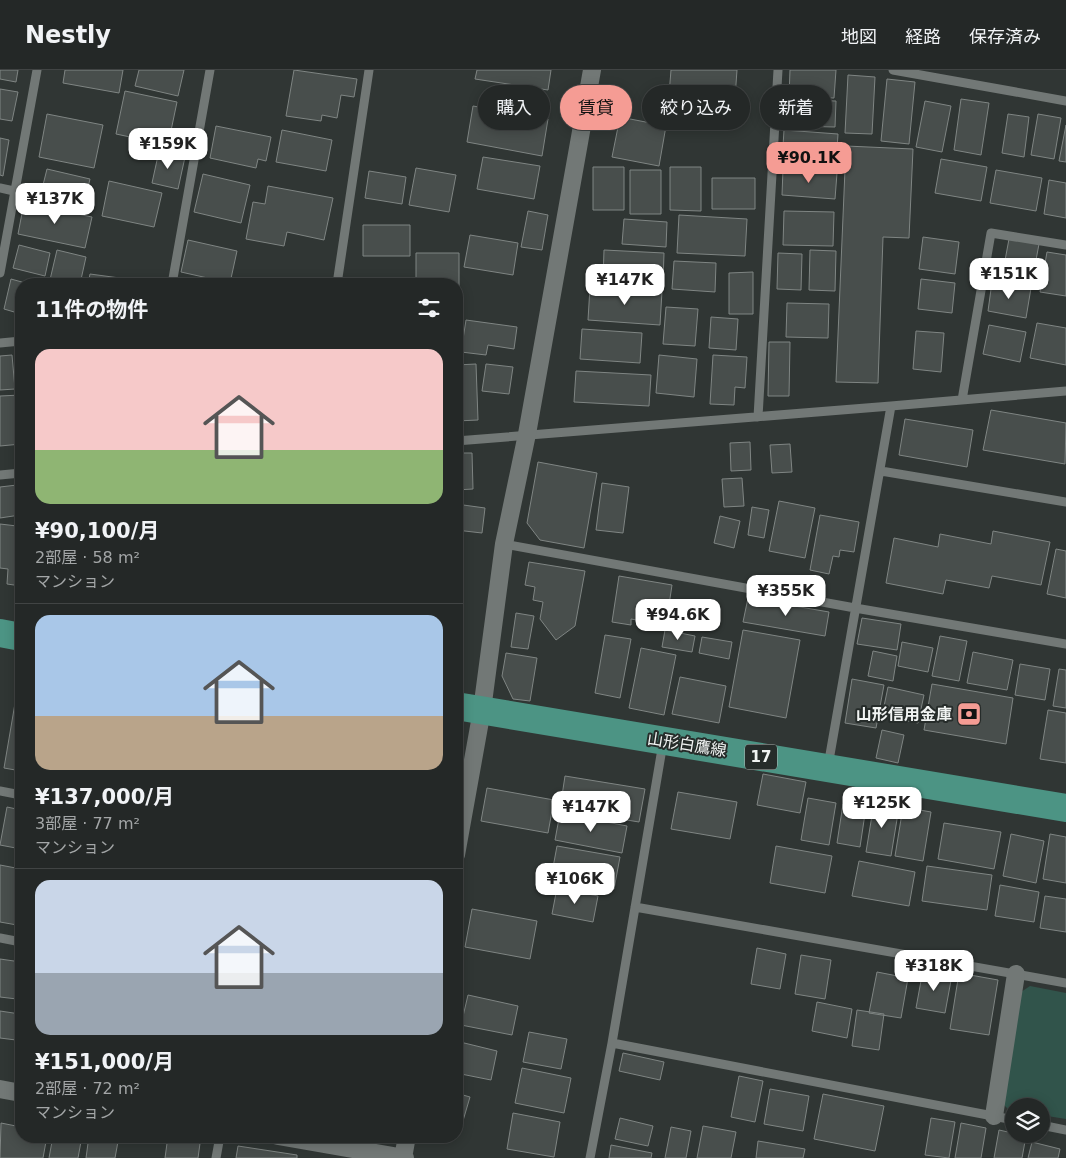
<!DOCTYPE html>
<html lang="ja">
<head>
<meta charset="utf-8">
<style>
	body { margin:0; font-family:"DejaVu Sans","Noto Sans JP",sans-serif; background:#303433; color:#f1f3f6; height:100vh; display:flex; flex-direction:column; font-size:19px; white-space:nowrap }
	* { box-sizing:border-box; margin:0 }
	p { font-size:16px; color:#a3a6a7 }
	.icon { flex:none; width:28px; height:28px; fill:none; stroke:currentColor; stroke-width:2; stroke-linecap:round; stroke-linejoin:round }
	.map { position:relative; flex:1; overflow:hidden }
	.details { position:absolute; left:15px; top:208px; width:448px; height:865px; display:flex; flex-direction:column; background:#242827; border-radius:20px; box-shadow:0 2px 12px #0003,0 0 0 1px #414444 }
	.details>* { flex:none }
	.guide { position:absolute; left:478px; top:15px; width:475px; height:45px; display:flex; gap:10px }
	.fabs { position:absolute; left:1005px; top:1028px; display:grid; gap:10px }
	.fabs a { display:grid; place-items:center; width:45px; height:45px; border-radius:50%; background:#242827; box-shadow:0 2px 12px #0003,0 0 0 1px #414444; font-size:25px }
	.price { position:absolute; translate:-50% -42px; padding:0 11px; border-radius:10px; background:#fff; color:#222; font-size:16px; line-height:32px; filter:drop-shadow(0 1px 2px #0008) }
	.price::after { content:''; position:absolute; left:50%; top:30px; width:15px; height:11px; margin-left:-8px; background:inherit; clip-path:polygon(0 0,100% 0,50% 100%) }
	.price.on { background:#f59c94; color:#111 }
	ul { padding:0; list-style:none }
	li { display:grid; align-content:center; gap:10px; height:265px; padding:0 20px }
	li+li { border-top:1px solid #414444 }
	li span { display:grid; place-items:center; height:155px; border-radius:15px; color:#555 }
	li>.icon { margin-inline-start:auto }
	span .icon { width:90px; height:90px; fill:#fffc; stroke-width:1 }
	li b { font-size:21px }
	h2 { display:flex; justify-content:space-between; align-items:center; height:60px; padding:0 20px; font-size:21px }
	.chip { padding:0 18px; border-radius:22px; background:#242827; box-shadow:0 2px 12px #0003,0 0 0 1px #414444; font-size:18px; line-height:45px }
	.chip.on { background:#f59c94; color:#111 }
	header { display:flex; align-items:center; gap:30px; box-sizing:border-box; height:70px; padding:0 25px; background:#242827; border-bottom:1px solid #414444 }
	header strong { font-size:24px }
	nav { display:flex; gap:28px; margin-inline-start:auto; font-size:18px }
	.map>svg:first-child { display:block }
	.green { fill:#31544b }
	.building { fill:#484e4c; stroke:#7f8583 }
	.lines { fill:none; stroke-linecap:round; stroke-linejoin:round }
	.service { stroke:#727876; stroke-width:9 }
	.minor { stroke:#727876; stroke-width:18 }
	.primary { stroke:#4c9484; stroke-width:28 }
	.labels { text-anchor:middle; stroke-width:4; stroke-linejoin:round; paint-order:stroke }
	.shield { fill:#262c2a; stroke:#b4b8b7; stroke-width:1 }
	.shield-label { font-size:15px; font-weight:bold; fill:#f1f4f3 }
	.poi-label { font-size:16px; font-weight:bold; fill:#f1f4f3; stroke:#262c2a; text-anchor:end }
	.street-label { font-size:16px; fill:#f1f4f3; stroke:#262c2a }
</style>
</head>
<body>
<header>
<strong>Nestly</strong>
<nav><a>地図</a><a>経路</a><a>保存済み</a></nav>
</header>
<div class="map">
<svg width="1066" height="1088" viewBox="0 0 1066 1088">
	<rect width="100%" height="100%" fill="#303634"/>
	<path class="green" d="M1030,916L1066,923V1049L1041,1045V1036H1014V1041L1009,1040L1001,1032L1018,924Z"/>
	<path class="building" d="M0,0H18L16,12L0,9Z
		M65,0H123L119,23L63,13Z
		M139,0H184L178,26L135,16Z
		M294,0L357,9L354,27L341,25L337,48L322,45L321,51L286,46Z
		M477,0H551L548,20L475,9Z
		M671,0H737L734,42L668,37Z
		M790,0H836L834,28L789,27Z
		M848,5L875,7L872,64L845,63Z
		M887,9L915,12L909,74L881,71Z
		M0,19L18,22L12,51L0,49Z
		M125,21L177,32L168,75L116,64Z
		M961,29L989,33L981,85L954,80Z
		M794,30L836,31L835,57L793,56Z
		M925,31L951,36L942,82L916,77Z
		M473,36L548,49L542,86L467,72Z
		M47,44L103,55L94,98L39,87Z
		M1008,44L1029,47L1024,87L1002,83Z
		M1038,44L1061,48L1054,89L1031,85Z
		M620,47L666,56L659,96L612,87Z
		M1066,55V92L1059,91Z
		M216,56L271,67L266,91L258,89L256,98L210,88Z
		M282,60L332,70L326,101L276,92Z
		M784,60L838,64L836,95L782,92Z
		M0,68L9,70L3,106L0,105Z
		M846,76L913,79L909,168L883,167L878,313L836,312Z
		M159,81L185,87L178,119L152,113Z
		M483,87L540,96L534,129L477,119Z
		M941,89L987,97L981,131L935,123Z
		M593,97H624V140H593Z
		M670,97H701V141L670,140Z
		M416,98L456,105L449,142L409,135Z
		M47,99L90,109L83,138L40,127Z
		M783,99L837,103L835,129L782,125Z
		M630,100H661V144H630Z
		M996,100L1042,108L1036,141L990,133Z
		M369,101L406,107L402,134L365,128Z
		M203,104L250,115L241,153L194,142Z
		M712,108H755V139H712Z
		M1049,110L1066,113V148L1044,144Z
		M109,111L162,123L154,157L102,146Z
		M268,116L333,128L324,170L287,162L284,176L246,169L253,132L265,134Z
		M24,133L92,147L85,178L18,164Z
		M528,141L548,145L542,180L521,177Z
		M784,141L834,142L833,176L783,175Z
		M679,145L747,149L745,186L677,183Z
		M624,149L667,152L666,177L622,174Z
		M363,155H410V186H363Z
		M470,165L518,173L513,205L464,197Z
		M923,167L959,172L955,204L919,199Z
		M1009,169L1039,174L1033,206L1003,201Z
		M188,170L237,181L230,213L181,202Z
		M19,175L50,183L45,206L13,198Z
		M57,180L86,187L80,214H49Z
		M604,180L664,183L663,213L603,211Z
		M810,180L836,181L835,221L809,220Z
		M1047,182L1066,185V226L1040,222Z
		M416,183H459V216H456V214H416Z
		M778,183L802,184L801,220L777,219Z
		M674,191L716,193L715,222L672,219Z
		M753,202V244H729V203Z
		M90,204L142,211L141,214H88Z
		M11,209L29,214H21V244L4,239Z
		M921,209L955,213L952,243L918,239Z
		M398,210V214H360V213Z
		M992,212L1031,218L1026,248L988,241Z
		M590,217L662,221L660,255L588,250Z
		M787,233L829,234L828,268L786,267Z
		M666,237L698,239L695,276L663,274Z
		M711,247L738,249L736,280L709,278Z
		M466,250L517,257L514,279L488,275L486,285L461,282Z
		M1037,253L1066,258V295L1030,288Z
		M989,255L1026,262L1020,292L983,284Z
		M582,259L642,263L640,293L580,289Z
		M916,261L944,263L941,302L913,299Z
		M769,272H790L789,326H768Z
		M12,285L15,319L0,320V286Z
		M659,285L697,289L694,327L656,323Z
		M713,285L747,287L745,318L735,317L734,335L710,334Z
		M17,287H21V318H19Z
		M476,294L478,350L456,351V295Z
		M486,294L513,297L509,324L482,321Z
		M576,301L651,305L649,336L574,332Z
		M21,325V374L0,376V326Z
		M991,340L1066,353L1065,394L983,380Z
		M905,349L973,360L967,397L899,385Z
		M750,372L751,400L731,401L730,373Z
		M790,374L792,402L772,403L770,375Z
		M456,383H472L473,419L456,420Z
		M538,392L597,403L584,478L540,470L527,453Z
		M742,408L744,436L724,437L722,409Z
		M602,413L629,417L623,463L596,460Z
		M17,415L20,445L0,448V417Z
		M779,431L815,438L805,488L769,481Z
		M456,434L485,438L482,463L456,460Z
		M752,437L769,440L764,468L748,465Z
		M820,445L859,452L854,482L840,480L839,487L833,486L829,504L810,500Z
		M720,446L740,451L734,478L714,473Z
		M0,454L17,456L15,476L21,477V516L7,514L8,499L0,498Z
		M993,461L1050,472L1041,515L992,506L989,518L946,510L943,524L886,513L894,468L938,477L940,464L991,474Z
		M456,471L460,472L456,492Z
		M1056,479L1066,481V528L1047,524Z
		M529,492L585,501L575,556L556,570L540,549L543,532L533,530L535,517L525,515Z
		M619,506L672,515L666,555L631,549V555L612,552Z
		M748,528L829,542L825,566L743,552Z
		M516,543L534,546L528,579L511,577Z
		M862,548L901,554L897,580L857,574Z
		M665,560L695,566L692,582L662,577Z
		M743,560L800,570L786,648L729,637Z
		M605,565L631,569L620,628L595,623Z
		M940,566L967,571L959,611L932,606Z
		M702,567L732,572L729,589L699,583Z
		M902,572L933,578L928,602L898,596Z
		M641,578L676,585L664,645L629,638Z
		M873,581L897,586L893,611L868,606Z
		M973,582L1013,590L1007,620L967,613Z
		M506,583L537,588L530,631L513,629L502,606Z
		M1020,594L1050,599L1045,630L1015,625Z
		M1059,599L1066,600V638L1053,636Z
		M20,604H21V701L4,698Z
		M680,607L726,616L719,653L672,644Z
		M852,609L884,615L876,658L845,653Z
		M932,614L1013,628L1006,674L924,660Z
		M888,617L924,625L918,653L882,646Z
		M1048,640L1066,643V693L1040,689Z
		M882,660L904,665L898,693L876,688Z
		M763,704L806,712L800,743L757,735Z
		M565,706L645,719L639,752L560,739Z
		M487,718L554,730L548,763L481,751Z
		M678,722L737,732L730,769L671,759Z
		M808,728L836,733L829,775L801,770Z
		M874,733L899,737L891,786L866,782Z
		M843,734L866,737L860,777L837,773Z
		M7,737L21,740V779L0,775Z
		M903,737L931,742L923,791L895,786Z
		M560,743L627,756L622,783L555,770Z
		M944,753L1001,762L994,799L938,789Z
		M1011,764L1044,771L1036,813L1003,806Z
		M1050,764L1066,767V813L1043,809Z
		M557,776L620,787L614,819L551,808Z
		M776,776L832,786L825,823L770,813Z
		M859,791L915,802L909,836L852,826Z
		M0,795L21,799V835L17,855L0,852Z
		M927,796L992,805L987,840L922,831Z
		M1000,815L1039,822L1034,852L995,846Z
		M557,818L598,826L593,852L552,844Z
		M1045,826L1066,829V862L1040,858Z
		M472,839L537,851L530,889L465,877Z
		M757,878L786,884L780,919L751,914Z
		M801,885L831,890L825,929L795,924Z
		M0,889L21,892L17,929L0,927Z
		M923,900L952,905L945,943L916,938Z
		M877,902L908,908L901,948L869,943Z
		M959,903L998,910L989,965L950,959Z
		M468,925L518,936L512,965L461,955Z
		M817,932L852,939L847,968L812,961Z
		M857,940L884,944L879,980L852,976Z
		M0,941L20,944L16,970L0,968Z
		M529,962L567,969L561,999L523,992Z
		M456,971L497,981L491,1010L456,1003Z
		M623,983L664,992L660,1010L619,1001Z
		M522,998L571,1008L564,1043L515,1033Z
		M739,1006L763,1011L755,1052L731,1047Z
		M770,1019L809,1026L803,1061L764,1054Z
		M456,1023L470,1027L460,1061L456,1060Z
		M823,1024L884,1036L875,1081L814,1069Z
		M513,1043L560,1052L554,1087L507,1079Z
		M620,1048L653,1056L648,1076L615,1069Z
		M931,1048L955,1052L949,1088L925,1085Z
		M1,1053L21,1057V1066H47L43,1088H0Z
		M961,1053L986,1058L981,1088H955Z
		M703,1056L736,1062L731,1088H697Z
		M671,1057L691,1061L686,1088H665Z
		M999,1060L1026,1066L1022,1088H994Z
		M53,1066H82L78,1088H49Z
		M89,1066H119L115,1088H86Z
		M168,1066H201L198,1088H165Z
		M758,1071L805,1079L803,1088H756Z
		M1032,1072L1060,1079L1058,1088H1028Z
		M611,1075L652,1083L651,1088H609Z
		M238,1076L297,1085V1088H236Z"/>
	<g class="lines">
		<path class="service" d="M893,0L1066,31
			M0,118L14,121
			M0,203L37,0
			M172,214L210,0
			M337,214L369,0
			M0,273L21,271
			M962,330L991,163L1066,175
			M758,347L778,0
			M456,371L891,336L1066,321
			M881,401L1066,432
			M0,405L21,403
			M504,474L855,538L1066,574
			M828,696L891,336
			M0,721L21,725
			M635,837L1066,913
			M0,868L21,872
			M612,973L1014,1050
			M1041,1055L1066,1060
			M216,1088L220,1066
			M590,1088L612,973L663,673"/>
		<path class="minor" d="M456,785L482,640L504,474L527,364L592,0
			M0,1019L21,1023
			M994,1046L1016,904
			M278,1066L405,1088
			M403,1088L407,1066"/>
		<path class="primary" d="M0,563L21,567
			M456,636L1066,738"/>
	</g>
	<defs>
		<symbol id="bank-square" viewBox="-11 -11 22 22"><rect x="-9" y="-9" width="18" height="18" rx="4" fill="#f59c94" stroke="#262c2a"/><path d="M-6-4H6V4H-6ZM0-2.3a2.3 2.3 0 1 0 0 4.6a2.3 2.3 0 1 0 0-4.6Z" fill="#111"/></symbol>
	</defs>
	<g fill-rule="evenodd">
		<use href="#bank-square" x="955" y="630" width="28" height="28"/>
	</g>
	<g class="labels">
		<rect class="shield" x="745" y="674.5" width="32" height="25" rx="4"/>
		<g class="shield-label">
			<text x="761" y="692">17</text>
		</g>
		<g class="poi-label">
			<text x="952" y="650">山形信用金庫</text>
		</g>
		<g class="street-label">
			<text transform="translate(687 674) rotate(9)" y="6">山形白鷹線</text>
		</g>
	</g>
</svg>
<div class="fabs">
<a><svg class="icon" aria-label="layers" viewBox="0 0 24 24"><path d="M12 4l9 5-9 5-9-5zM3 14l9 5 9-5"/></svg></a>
</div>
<b class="price" style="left:168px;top:100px">¥159K</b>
<b class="price on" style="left:809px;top:114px">¥90.1K</b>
<b class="price" style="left:55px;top:155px">¥137K</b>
<b class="price" style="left:1009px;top:230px">¥151K</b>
<b class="price" style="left:625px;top:236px">¥147K</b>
<b class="price" style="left:786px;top:547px">¥355K</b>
<b class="price" style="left:678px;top:571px">¥94.6K</b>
<b class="price" style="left:882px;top:759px">¥125K</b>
<b class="price" style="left:591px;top:763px">¥147K</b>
<b class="price" style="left:575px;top:835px">¥106K</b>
<b class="price" style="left:934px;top:922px">¥318K</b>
<div class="guide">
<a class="chip">購入</a>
<a class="chip on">賃貸</a>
<a class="chip">絞り込み</a>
<a class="chip">新着</a>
</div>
<section class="details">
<h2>11件の物件<svg class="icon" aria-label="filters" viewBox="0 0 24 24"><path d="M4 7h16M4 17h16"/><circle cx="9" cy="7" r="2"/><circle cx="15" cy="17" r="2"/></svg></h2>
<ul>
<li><span style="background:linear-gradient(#f6c9c9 65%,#8fb573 0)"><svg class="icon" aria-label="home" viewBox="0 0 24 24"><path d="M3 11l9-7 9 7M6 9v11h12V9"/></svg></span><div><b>¥90,100/月</b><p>2部屋 · 58 m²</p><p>マンション</p></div></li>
<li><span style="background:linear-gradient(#a9c7e8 65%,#b9a48a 0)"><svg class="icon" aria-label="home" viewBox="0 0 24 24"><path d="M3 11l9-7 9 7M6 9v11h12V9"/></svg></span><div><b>¥137,000/月</b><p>3部屋 · 77 m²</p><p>マンション</p></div></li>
<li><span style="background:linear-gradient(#c9d6e8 60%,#9aa5b1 0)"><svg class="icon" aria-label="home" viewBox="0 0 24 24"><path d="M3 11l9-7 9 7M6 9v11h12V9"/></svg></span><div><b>¥151,000/月</b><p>2部屋 · 72 m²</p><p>マンション</p></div></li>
</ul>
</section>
</div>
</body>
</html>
